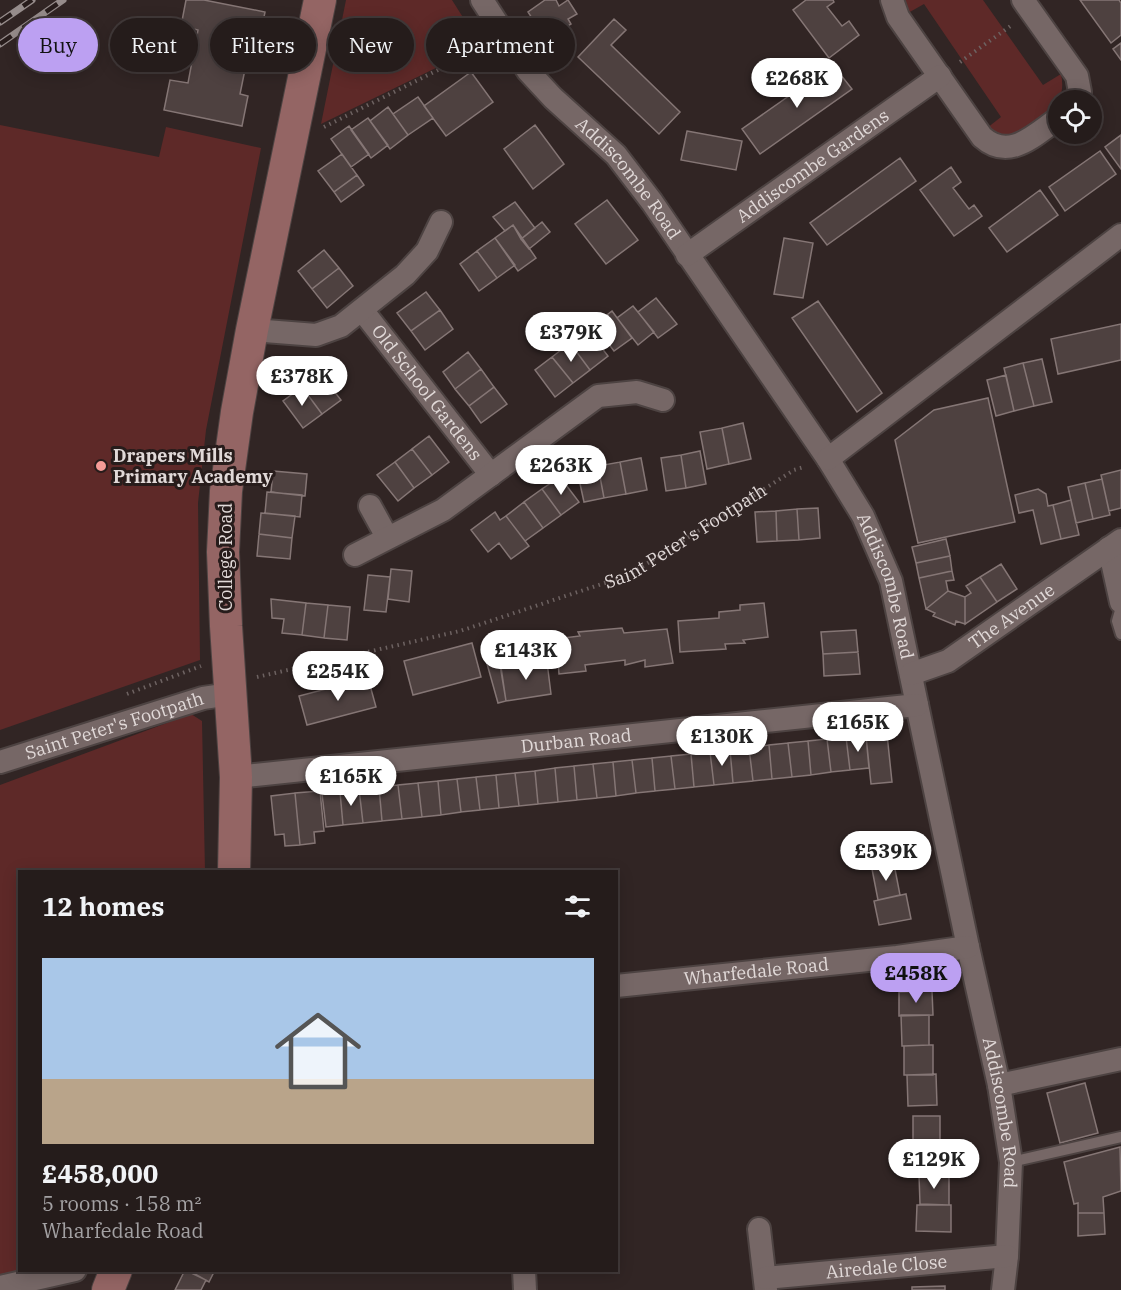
<!DOCTYPE html>
<html lang="en">
<head>
<meta charset="utf-8">
<style>
	body { margin:0; font-family:"IBM Plex Serif",serif; background:#2d2524; color:#f1f3f6; height:100vh; display:flex; flex-direction:column; font-size:22px; white-space:nowrap }
	* { box-sizing:border-box; margin:0 }
	p { font-size:20px; color:#a3a1a3 }
	.icon { flex:none; width:33px; height:33px; fill:none; stroke:currentColor; stroke-width:2; stroke-linecap:round; stroke-linejoin:round }
	.map { position:relative; flex:1; overflow:hidden }
	.side { position:absolute; left:18px; top:870px; width:600px; height:402px; display:flex; flex-direction:column; background:#251c1b; border-radius:0px; box-shadow:0 3px 15px #0003,0 0 0 2px #423a3a }
	.side>* { flex:none }
	.hud { position:absolute; left:18px; top:18px; width:600px; height:54px; display:flex; gap:12px }
	.buttons { position:absolute; left:1048px; top:90px; display:grid; gap:12px }
	.buttons a { display:grid; place-items:center; width:54px; height:54px; border-radius:50%; background:#251c1b; box-shadow:0 3px 15px #0003,0 0 0 2px #423a3a; font-size:30px }
	.price { position:absolute; translate:-50% -51px; padding:0 14px; border-radius:21px; background:#fff; color:#222; font-size:20px; line-height:39px; filter:drop-shadow(0 2px 3px #0008) }
	.price::after { content:''; position:absolute; left:50%; top:36px; width:18px; height:14px; margin-left:-9px; background:inherit; clip-path:polygon(0 0,100% 0,50% 100%) }
	.price.active { background:#bca0f2; color:#111 }
	ul { padding:0; list-style:none }
	li { display:grid; align-content:center; gap:12px; height:318px; padding:0 24px }
	li span { display:grid; place-items:center; height:186px; border-radius:0px; color:#555 }
	li>.icon { margin-inline-start:auto }
	span .icon { width:108px; height:108px; fill:#fffc; stroke-width:1 }
	li b { font-size:26px }
	h2 { display:flex; justify-content:space-between; align-items:center; height:72px; padding:0 24px; font-size:26px }
	.chip { padding:0 21px; border-radius:27px; background:#251c1b; box-shadow:0 3px 15px #0003,0 0 0 2px #423a3a; font-size:21px; line-height:54px }
	.chip.active { background:#bca0f2; color:#111 }
	.map>svg:first-child { display:block }
	.green { fill:#5e2928 }
	.building { fill:#4e4140; stroke:#857675; stroke-width:1.5 }
	.lines { fill:none; stroke-linecap:round; stroke-linejoin:round }
	.lane-casing { stroke:#4d4342; stroke-width:14 }
	.street-casing { stroke:#4d4342; stroke-width:26 }
	.secondary-casing { stroke:#4d4342; stroke-width:34 }
	.path { stroke:#6d6261; stroke-width:4; stroke-dasharray:1.5 4.5; stroke-linecap:butt }
	.lane { stroke:#766766; stroke-width:10 }
	.street { stroke:#766766; stroke-width:22 }
	.secondary { stroke:#946564; stroke-width:32 }
	.rail-casing { stroke:#968c8b; stroke-width:7 }
	.rail { stroke:#271c1b; stroke-width:4.5; stroke-dasharray:14; stroke-linecap:butt }
	.poi-dot { fill:#f59b97; stroke:#271c1b; stroke-width:2 }
	.labels { text-anchor:middle; stroke-width:6; stroke-linejoin:round; paint-order:stroke }
	.street-label { font-size:18px; fill:#e1d9d8; stroke:#271c1b }
	.poi-label { font-size:18px; font-weight:bold; fill:#e1d9d8; stroke:#271c1b; text-anchor:start }
</style>
</head>
<body>
<div class="map">
<svg width="1121" height="1290" viewBox="0 0 1121 1290">
	<rect width="100%" height="100%" fill="#312524"/>
	<path class="green" d="M346,0H452L481,46L321,124Z
		M905,0H983L1043,85L1061,74C1063,83 1063,92 1058,101C1052,110 1019,134 1008,135C1000,136 994,132 987,128L1001,117L924,4L908,13Z
		M0,125L159,157L166,127L261,148L206,430L198,503L200,660L0,730Z
		M191,714L202,721L205,871L20,872V1270L50,1271L0,1280V785Z"/>
	<path class="building" d="M186,0H204L265,12L259,42L251,40L240,94L248,96L242,126L164,110L170,80L188,83L198,30L181,26Z
		M545,0H556L559,6L568,0L577,14L568,19L571,24L546,40L528,12Z
		M806,0H833L834,2L827,7L842,26L849,21L859,35L829,58L793,10Z
		M1080,0H1119L1121,3V35L1111,43Z
		M614,19L626,30L611,45L680,112L659,134L578,57Z
		M1121,43V60L1113,49Z
		M833,65L852,89L760,154L742,129Z
		M471,72L493,102L446,136L424,106Z
		M418,97L433,118L408,135L393,114Z
		M388,107L408,135L390,149L370,121Z
		M368,118L388,145L371,158L351,130Z
		M535,125L564,164L533,189L504,149Z
		M349,126L369,154L351,167L331,139Z
		M687,131L742,141L736,170L681,160Z
		M1121,135V169L1105,147Z
		M1100,151L1116,174L1065,211L1049,187Z
		M342,154L357,175L334,192L318,171Z
		M900,158L916,181L827,245L810,223Z
		M951,167L961,182L953,188L969,209L974,205L982,216L954,236L920,190Z
		M357,175L364,185L341,202L334,192Z
		M1040,190L1058,215L1007,252L989,228Z
		M607,200L638,240L606,264L575,224Z
		M515,202L535,228L521,239L513,225L505,231L493,217Z
		M542,222L550,232L529,249L521,239Z
		M513,225L536,258L518,271L495,238Z
		M495,238L515,265L497,278L477,251Z
		M784,238L813,243L803,298L774,294Z
		M324,250L339,268L312,289L298,271Z
		M477,251L497,278L479,291L460,264Z
		M339,268L353,286L327,308L312,289Z
		M426,292L440,310L411,331L397,313Z
		M656,298L677,324L658,338L638,312Z
		M818,301L882,393L857,412L792,318Z
		M633,306L654,332L638,345L617,318Z
		M440,310L453,329L425,350L411,331Z
		M612,311L632,338L614,351L594,325Z
		M1121,324V360L1058,374L1051,339Z
		M588,330L608,356L590,370L570,343Z
		M570,343L590,370L573,383L552,357Z
		M468,352L481,369L455,389L443,372Z
		M552,357L573,383L555,397L535,370Z
		M1042,359L1052,402L1034,406L1023,363Z
		M1023,363L1034,406L1014,411L1004,368Z
		M481,369L494,387L469,406L455,389Z
		M320,373L341,400L322,414L302,387Z
		M1006,375L1014,411L996,416L987,380Z
		M302,387L322,414L303,428L283,401Z
		M494,387L507,404L481,423L469,406Z
		M988,398L1015,522L918,543L895,440L934,410Z
		M743,423L751,459L729,464L722,428Z
		M722,428L729,464L707,469L700,432Z
		M429,436L449,462L432,475L412,449Z
		M412,449L432,475L414,488L395,462Z
		M700,451L706,484L686,488L681,455Z
		M681,455L686,488L666,491L661,458Z
		M641,458L647,490L626,494L620,462Z
		M395,462L414,488L398,501L377,475Z
		M620,462L626,494L604,498L598,466Z
		M598,466L604,498L584,502L577,470Z
		M1121,470V508L1109,511L1101,475Z
		M273,471L307,474L305,496L271,492Z
		M560,477L579,502L561,515L542,489Z
		M1102,479L1110,515L1093,519L1085,483Z
		M1085,483L1093,519L1076,523L1068,487Z
		M542,489L561,515L543,528L524,502Z
		M1038,489L1046,494L1048,506L1053,505L1061,539L1041,544L1033,510L1019,513L1015,495Z
		M267,492L302,495L300,517L265,513Z
		M1071,500L1079,535L1061,539L1053,505Z
		M524,502L543,528L525,541L506,516Z
		M818,508L820,538L799,540L797,509Z
		M797,509L799,540L777,541L776,511Z
		M776,511L777,541L757,542L755,512Z
		M495,512L500,520L506,516L529,546L511,559L499,543L488,552L471,530Z
		M261,513L295,516L292,538L259,534Z
		M259,534L292,538L290,559L257,556Z
		M946,539L950,556L916,563L912,547Z
		M950,556L952,571L919,578L916,563Z
		M1001,564L1017,589L997,602L980,577Z
		M391,569L412,571L409,602L388,599Z
		M952,571L954,580L946,581L948,591L926,609L919,578Z
		M368,575L390,577L386,612L364,610Z
		M980,577L997,602L965,624V597L971,593L966,586Z
		M948,591L965,597V624L956,621L955,625L933,616L935,613L926,609Z
		M271,599L306,603L302,635L282,633L284,619L272,618Z
		M306,603L328,605L324,638L302,635Z
		M764,603L768,637L743,640L745,643L725,644L726,649L680,652L678,621L719,618V612L740,610V605Z
		M328,605L350,607L347,640L324,638Z
		M622,628L624,633L667,629L673,663L645,667V660L625,665V660L585,665L586,671L559,674L556,639L580,636L578,632Z
		M856,630L858,652L823,654L821,632Z
		M472,643L481,677L413,695L404,661Z
		M497,647L506,701L498,703L484,653Z
		M858,652L860,674L824,676L823,654Z
		M547,662L551,694L506,701L501,667Z
		M368,678L376,707L307,725L299,696Z
		M887,734L892,782L871,784L866,736Z
		M866,736L869,768L850,770L846,737Z
		M846,737L850,770L831,772L827,739Z
		M827,739L831,772L811,775L808,741Z
		M808,741L811,775L792,777L788,743Z
		M788,743L792,777L772,779L769,745Z
		M769,745L772,779L753,781L749,748Z
		M749,748L753,781L733,783L730,750Z
		M730,750L733,783L714,785L710,752Z
		M710,752L714,785L694,787L691,754Z
		M691,754L694,787L675,789L671,756Z
		M671,756L675,789L655,791L652,758Z
		M652,758L655,791L636,793L632,760Z
		M632,760L636,793L616,796L613,762Z
		M613,762L616,796L597,798L593,764Z
		M593,764L597,798L577,800L574,766Z
		M574,766L577,800L558,802L555,768Z
		M555,768L558,802L538,804L535,771Z
		M535,771L538,804L519,806L515,773Z
		M515,773L519,806L499,808L496,775Z
		M496,775L499,808L480,810L476,777Z
		M476,777L480,810L461,812L457,779Z
		M457,779L461,812L441,815L438,781Z
		M438,781L441,815L422,817L418,783Z
		M418,783L422,817L402,819L398,785Z
		M398,785L402,819L382,821L379,787Z
		M379,787L382,821L363,823L359,789Z
		M359,789L363,823L343,825L340,792Z
		M320,791L324,831L314,832L315,843L300,845L295,793Z
		M340,792L343,825L326,827L322,794Z
		M295,793L300,845L285,846L284,834L275,835L271,796Z
		M887,834L894,864L872,869L866,838Z
		M894,864L900,895L878,900L872,869Z
		M906,894L911,919L879,925L874,901Z
		M932,991L933,1015L899,1016V992Z
		M901,1015H929V1045L902,1046Z
		M929,1045H933V1075H904V1046Z
		M936,1074L937,1105L908,1106L907,1075Z
		M1085,1083L1098,1133L1060,1143L1047,1093Z
		M913,1116H940V1146H913Z
		M916,1146H945L946,1175H916Z
		M1120,1147L1121,1191L1103,1197L1104,1213H1078V1203L1074,1204L1064,1162Z
		M919,1175H949V1205L920,1204Z
		M917,1205H951V1232L916,1231Z
		M1078,1213H1104L1105,1234L1078,1236Z
		M185,1270L206,1280L201,1290H175Z
		M188,1270H215L209,1282Z
		M945,1286V1290H912V1287Z"/>
	<g class="lines">
		<defs>
			<path id="lane" d="M1121,607L1117,621L1121,634
				M1011,1162L1121,1137"/>
			<g id="street">
				<path id="s2" d="M482,0L528,71L553,98L616,155L652,202L828,459L863,516L891,581L968,947L999,1085L1011,1162L1007,1256L1003,1290"/>
				<path d="M892,0L898,17L982,137C1010,162 1035,134 1059,118"/>
				<path d="M1023,0L1077,76L1080,92L1077,100"/>
				<path id="s3" d="M687,255L940,76"/>
				<path id="s4" d="M362,310L491,475"/>
				<path d="M252,330L316,335L341,326L405,275L427,251L441,222"/>
				<path d="M828,459L1121,235"/>
				<path d="M370,506L387,537"/>
				<path d="M1109,548L1121,602"/>
				<path d="M355,555L443,510L598,396L637,392L663,400"/>
				<path id="s5" d="M911,674L948,661L1121,540"/>
				<path id="s6" d="M0,762L203,698L230,694"/>
				<path id="s7" d="M236,777L917,705"/>
				<path id="s8" d="M616,986L897,957L968,947"/>
				<path d="M999,1085L1121,1059"/>
				<path d="M759,1229L766,1290"/>
				<path d="M524,1270L525,1290"/>
				<path id="s9" d="M765,1278L1007,1256"/>
				<path d="M0,1287L75,1270"/>
			</g>
			<path id="secondary" d="M234,872L236,777L226,626L223,552L226,491L237,412L252,330L320,0
				M108,1290L116,1270"/>
		</defs>
		<use href="#lane" class="lane-casing"/>
		<use href="#street" class="street-casing"/>
		<use href="#secondary" class="secondary-casing"/>
		<g class="path">
			<path d="M960,62L1012,25"/>
			<path d="M324,127L484,47"/>
			<path id="s1" d="M257,677L460,631L629,575L794,470L804,467"/>
			<path d="M127,694L201,666"/>
		</g>
		<use href="#lane" class="lane"/>
		<use href="#street" class="street"/>
		<use href="#secondary" class="secondary"/>
		<defs>
			<path id="rail" d="M0,22L32,0
				M0,44L63,0"/>
		</defs>
		<use href="#rail" class="rail-casing"/>
		<use href="#rail" class="rail"/>
	</g>
	<circle class="poi-dot" cx="101" cy="466" r="6"/>
	<g class="labels">
		<g class="street-label">
			<text dy="6" stroke="none"><textPath href="#s3" startOffset="154">Addiscombe Gardens</textPath></text>
			<text dy="6" stroke="none"><textPath href="#s2" startOffset="232">Addiscombe Road</textPath></text>
			<text dy="6" stroke="none"><textPath href="#s4" startOffset="105">Old School Gardens</textPath></text>
			<text dy="6" stroke="none"><textPath href="#s1" startOffset="454">Saint Peter's Footpath</textPath></text>
			<text transform="translate(226 557) rotate(-90)" y="6">College Road</text>
			<text dy="6" stroke="none"><textPath href="#s2" startOffset="718">Addiscombe Road</textPath></text>
			<text dy="6" stroke="none"><textPath href="#s5" startOffset="117">The Avenue</textPath></text>
			<text dy="6" stroke="none"><textPath href="#s6" startOffset="120">Saint Peter's Footpath</textPath></text>
			<text dy="6" stroke="none"><textPath href="#s7" startOffset="342">Durban Road</textPath></text>
			<text dy="6" stroke="none"><textPath href="#s8" startOffset="141">Wharfedale Road</textPath></text>
			<text dy="6" stroke="none"><textPath href="#s2" startOffset="1258">Addiscombe Road</textPath></text>
			<text dy="6" stroke="none"><textPath href="#s9" startOffset="122">Airedale Close</textPath></text>
		</g>
		<g class="poi-label">
			<text x="113" y="462">Drapers Mills<tspan x="113" dy="21">Primary Academy</tspan></text>
		</g>
	</g>
</svg>
<div class="buttons">
<a><svg class="icon" aria-label="locate" viewBox="0 0 24 24"><circle cx="12" cy="12" r="6"/><path d="M12 2v4M12 18v4M2 12h4M18 12h4"/></svg></a>
</div>
<b class="price" style="left:797px;top:109px">£268K</b>
<b class="price" style="left:571px;top:363px">£379K</b>
<b class="price" style="left:302px;top:407px">£378K</b>
<b class="price" style="left:561px;top:496px">£263K</b>
<b class="price" style="left:526px;top:681px">£143K</b>
<b class="price" style="left:338px;top:702px">£254K</b>
<b class="price" style="left:858px;top:753px">£165K</b>
<b class="price" style="left:722px;top:767px">£130K</b>
<b class="price" style="left:351px;top:807px">£165K</b>
<b class="price" style="left:886px;top:882px">£539K</b>
<b class="price active" style="left:916px;top:1004px">£458K</b>
<b class="price" style="left:934px;top:1190px">£129K</b>
<div class="hud">
<a class="chip active">Buy</a>
<a class="chip">Rent</a>
<a class="chip">Filters</a>
<a class="chip">New</a>
<a class="chip">Apartment</a>
</div>
<section class="side">
<h2>12 homes<svg class="icon" aria-label="filters" viewBox="0 0 24 24"><path d="M4 7h16M4 17h16"/><circle cx="9" cy="7" r="2"/><circle cx="15" cy="17" r="2"/></svg></h2>
<ul>
<li><span style="background:linear-gradient(#a9c7e8 65%,#b9a48a 0)"><svg class="icon" aria-label="home" viewBox="0 0 24 24"><path d="M3 11l9-7 9 7M6 9v11h12V9"/></svg></span><div><b>£458,000</b><p>5 rooms · 158 m²</p><p>Wharfedale Road</p></div></li>
</ul>
</section>
</div>
</body>
</html>
